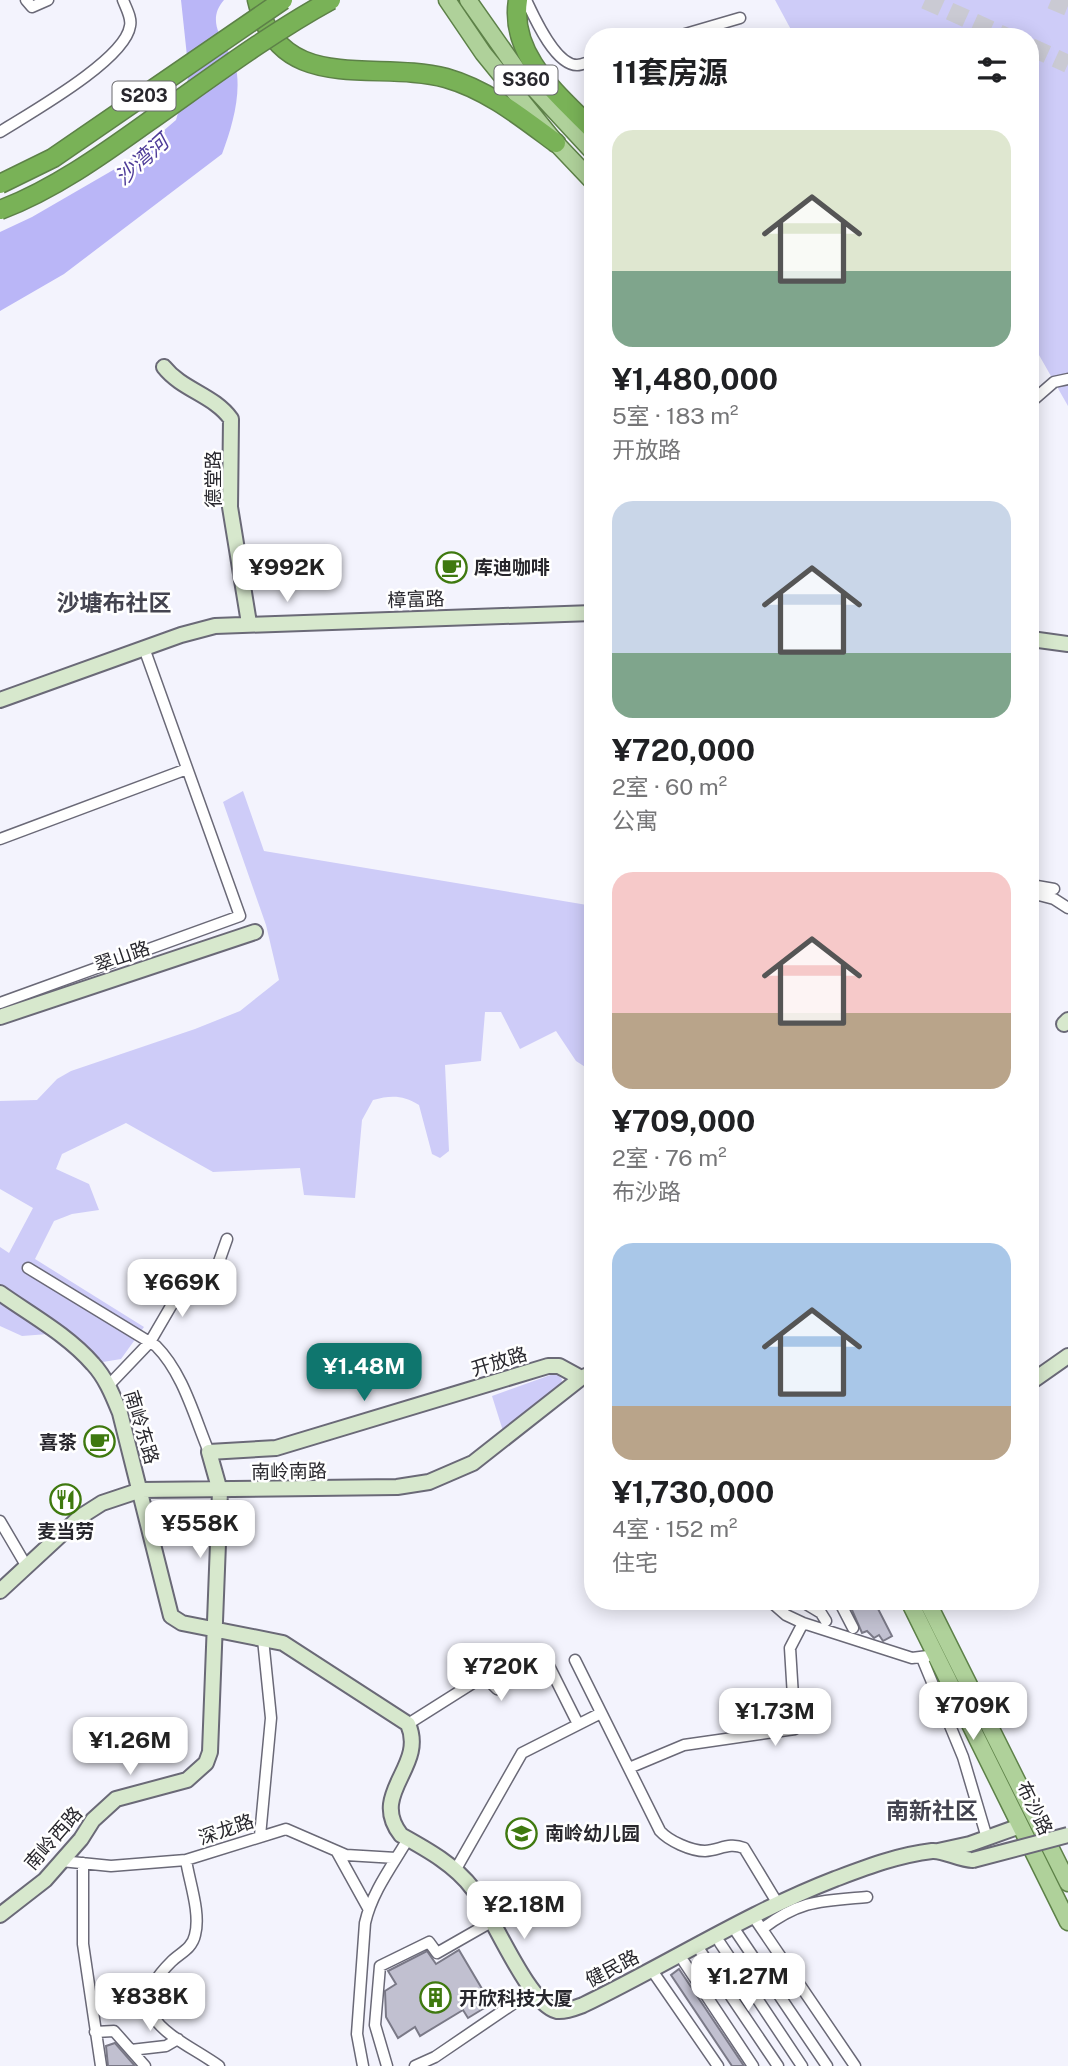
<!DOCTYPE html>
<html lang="zh">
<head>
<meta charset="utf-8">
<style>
	body { margin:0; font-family:"Public Sans","Noto Sans SC",sans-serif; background:#f6f6f6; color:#202124; height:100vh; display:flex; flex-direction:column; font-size:26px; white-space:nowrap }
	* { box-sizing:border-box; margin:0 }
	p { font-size:23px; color:#757577 }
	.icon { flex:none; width:38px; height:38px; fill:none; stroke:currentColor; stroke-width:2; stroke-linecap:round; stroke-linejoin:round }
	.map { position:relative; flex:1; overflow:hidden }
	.side { position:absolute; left:584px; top:28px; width:455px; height:1582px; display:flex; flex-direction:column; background:#fff; border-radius:28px; box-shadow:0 4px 18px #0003 }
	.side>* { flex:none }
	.price { position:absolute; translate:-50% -60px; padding:0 16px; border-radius:14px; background:#fff; color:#222; font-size:23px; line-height:46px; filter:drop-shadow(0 2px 4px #0008) }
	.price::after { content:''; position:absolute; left:50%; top:42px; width:21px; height:16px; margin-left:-10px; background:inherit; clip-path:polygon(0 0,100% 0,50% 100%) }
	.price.selected { background:#0f766e; color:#fff }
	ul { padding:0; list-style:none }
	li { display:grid; align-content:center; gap:14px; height:371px; padding:0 28px }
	li span { display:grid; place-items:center; height:217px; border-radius:21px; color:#555 }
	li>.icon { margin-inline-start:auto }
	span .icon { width:126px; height:126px; fill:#fffc; stroke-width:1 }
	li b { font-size:30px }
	h2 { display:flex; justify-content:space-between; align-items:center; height:84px; padding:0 28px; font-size:30px }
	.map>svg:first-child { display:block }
	.green { fill:#ceccf8 }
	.water { fill:#bab6f7 }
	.building { fill:#c1c0d0; stroke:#7a7987; stroke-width:2 }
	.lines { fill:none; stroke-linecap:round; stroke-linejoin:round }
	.highway-tunnel { stroke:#cacad3; stroke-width:18; stroke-dasharray:18 9; stroke-linecap:butt }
	.street-casing { stroke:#6a6977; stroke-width:13 }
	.secondary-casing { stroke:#6a6977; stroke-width:18 }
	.primary-casing { stroke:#5d8148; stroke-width:19 }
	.highway-casing { stroke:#5d8148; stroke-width:21 }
	.street { stroke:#fff; stroke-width:10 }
	.secondary { stroke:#d7e8cd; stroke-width:14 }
	.primary { stroke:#afd19a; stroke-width:16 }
	.highway { stroke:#79b257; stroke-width:18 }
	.secondary-bridge-casing { stroke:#6a6977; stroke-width:18; stroke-linecap:butt }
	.highway-bridge-casing { stroke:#5d8148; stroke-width:21; stroke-linecap:butt }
	.secondary-bridge { stroke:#d7e8cd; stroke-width:14 }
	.highway-bridge { stroke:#79b257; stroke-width:18 }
	.labels { text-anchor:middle; stroke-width:5; stroke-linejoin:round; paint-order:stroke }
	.shield { fill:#fff; stroke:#68686c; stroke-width:2 }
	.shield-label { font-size:18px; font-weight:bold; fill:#28272d }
	.street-label { font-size:19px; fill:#28272d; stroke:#fff }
	.poi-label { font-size:19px; font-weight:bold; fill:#28272d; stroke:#fff; text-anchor:start }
	.water-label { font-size:21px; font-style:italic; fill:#4e3c99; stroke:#fff }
	.quarter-label { font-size:23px; font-weight:bold; fill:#444450; stroke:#fff }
</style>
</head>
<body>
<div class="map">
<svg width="1068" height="2066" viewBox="0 0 1068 2066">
	<rect width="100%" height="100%" fill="#f3f3fd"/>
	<path class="green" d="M775,0H1068V406L1031,341V37H795Z
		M243,791L264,851L593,906V1072L576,1061L556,1031L520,1049L501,1012H485L481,1061L445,1065L449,1151L440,1158L432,1154L419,1105C403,1095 391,1095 373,1100L362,1120L355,1198L304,1195L300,1168L213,1172L126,1123L62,1154L56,1169L89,1184L99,1210L72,1214L54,1221L35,1259L144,1327L121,1359L85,1365L48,1334L22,1336L0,1326V1247L9,1253L33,1208L0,1189V1101L37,1100L57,1079L71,1071L195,1029L240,1011L279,980L266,925L223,802Z
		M556,1373L562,1379L561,1386L503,1431L492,1396Z"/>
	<path class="water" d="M181,0H224C201,26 234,49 237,74C240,100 231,130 222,154L64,274L0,311V232L32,217L127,162L176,120L189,75Z"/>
	<path class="building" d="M848,1601H874L892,1636L883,1641L879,1635L874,1638L867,1631L862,1633Z
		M459,1950L491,2004L468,2018L463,2010L420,2036L415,2027L398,2038L386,2017L385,1991L396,1984L388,1971L427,1951L436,1964Z
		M679,1969L744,2066H732L671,1975Z
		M115,2043L135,2066H108L106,2046Z"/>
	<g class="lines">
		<path class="highway-tunnel" d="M925,0L1007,37
			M1051,0L1068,7
			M1031,47L1068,64"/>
		<defs>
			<path id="street" d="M26,0L32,7L48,0
				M526,0C534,17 555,65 577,65C582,65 588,62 593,61
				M675,37L740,18
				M0,132C30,113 125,60 130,26C132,18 126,8 123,0
				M1031,402L1054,382L1068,379
				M0,839L187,769
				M1031,885L1054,889
				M1031,893L1054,899L1068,908
				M0,1003L240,916L144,648
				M28,1268L156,1346C183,1373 194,1416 209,1452
				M108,1386L150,1342L171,1306L181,1295L215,1273L227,1239
				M0,1521L27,1567
				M770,1601L786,1615L803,1623L912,1658L928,1656
				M801,1601L821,1613L826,1621
				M839,1601L853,1628
				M922,1658L963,1757L987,1838
				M575,1660L660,1831C669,1841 691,1851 705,1851C720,1850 729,1842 744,1848L778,1904
				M408,1724L484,1676L497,1689L521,1672L546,1660L578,1724
				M629,1768L684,1745L795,1729L790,1648L803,1623
				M260,1836L271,1718L263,1639
				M337,1852L368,1908
				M186,1860C189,1881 201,1913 195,1935C192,1949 180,1953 171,1962C115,2017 178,2037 219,2066
				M61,1861L111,1866L186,1860L286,1829L346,1855L396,1858
				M83,1863V1944L101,2066
				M456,1869L522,1753L601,1713
				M753,1916L855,2066
				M762,1929C800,1900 820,1901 867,1897
				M737,1933L827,2066
				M720,1943L802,2066
				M701,1952L778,2066
				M684,1962L753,2066
				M651,1969L718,2066
				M95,2032L114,2031L145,2066
				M131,2050L166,2046L178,2039
				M363,2066L357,2034L365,1923C372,1892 392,1866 408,1839
				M387,2066L375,2025L380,1966L429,1942L437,1953L493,1921
				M415,2066L435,2057L532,1991"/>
			<path id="secondary" d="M164,367C182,390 214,395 231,419L230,507L249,623
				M1031,639L1068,644
				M0,700L181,635L215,626L593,613
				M0,1017L255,932
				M1064,1024L1068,1020
				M0,1293C31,1315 68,1335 93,1364C106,1378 113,1396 120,1413L171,1616L182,1623L283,1643L408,1724C427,1767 368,1793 401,1835C428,1850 455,1865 473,1889C493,1916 528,2004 557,2011C566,2012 575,2008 583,2005C668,1964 747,1913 835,1879C867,1867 898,1855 932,1851C944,1850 959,1860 973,1860
				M1031,1382L1068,1356
				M0,1591L80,1517L102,1503L141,1490L397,1487L429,1482L473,1463L581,1378
				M938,1851L970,1844L1020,1826
				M0,1915L45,1880L81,1839L93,1820L116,1799L187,1780L206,1763L210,1752L220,1491L209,1452L276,1448L548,1366H559L581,1378L593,1373"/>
			<path id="primary" d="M447,0L483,53L556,143L593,182
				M468,0L518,71L593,152
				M909,1601L1068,1922
				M927,1601L1068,1883"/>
			<path id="highway" d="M257,0C279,97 376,59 446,78C488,90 521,117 556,143
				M518,0C509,56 559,95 593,130"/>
		</defs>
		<use href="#street" class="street-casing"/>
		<use href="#secondary" class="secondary-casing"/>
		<use href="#primary" class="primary-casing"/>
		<use href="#highway" class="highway-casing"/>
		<use href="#street" class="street"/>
		<use href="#secondary" class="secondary"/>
		<use href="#primary" class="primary"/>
		<use href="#highway" class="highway"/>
		<defs>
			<path id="secondary-bridge" d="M973,1860L1068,1835"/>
			<path id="highway-bridge" d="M0,184L53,158L283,0
				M0,210C53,190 102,155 148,122C208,80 267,35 331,0"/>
		</defs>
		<use href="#secondary-bridge" class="secondary-bridge-casing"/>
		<use href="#highway-bridge" class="highway-bridge-casing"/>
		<use href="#secondary-bridge" class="secondary-bridge"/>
		<use href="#highway-bridge" class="highway-bridge"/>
	</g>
	<defs>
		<symbol id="cafe-ring" viewBox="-11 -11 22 22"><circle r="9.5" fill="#fff" stroke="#3f790f" stroke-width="1.5"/><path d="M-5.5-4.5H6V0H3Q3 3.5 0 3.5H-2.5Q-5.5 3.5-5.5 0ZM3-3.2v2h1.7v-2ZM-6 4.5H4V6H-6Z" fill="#3f790f"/></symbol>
		<symbol id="restaurant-ring" viewBox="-11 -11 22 22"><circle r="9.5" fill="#fff" stroke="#3f790f" stroke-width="1.5"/><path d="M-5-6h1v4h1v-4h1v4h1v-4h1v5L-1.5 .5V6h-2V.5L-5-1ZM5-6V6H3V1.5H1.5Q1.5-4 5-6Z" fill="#3f790f"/></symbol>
		<symbol id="school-ring" viewBox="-11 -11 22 22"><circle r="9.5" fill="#fff" stroke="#3f790f" stroke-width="1.5"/><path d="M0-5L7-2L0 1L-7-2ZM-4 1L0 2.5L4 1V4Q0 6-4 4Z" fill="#3f790f"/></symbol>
		<symbol id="building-ring" viewBox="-11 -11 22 22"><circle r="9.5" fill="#fff" stroke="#3f790f" stroke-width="1.5"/><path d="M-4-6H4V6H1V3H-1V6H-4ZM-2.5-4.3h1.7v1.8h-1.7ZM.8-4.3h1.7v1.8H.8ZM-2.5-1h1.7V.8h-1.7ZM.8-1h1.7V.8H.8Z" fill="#3f790f"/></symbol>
	</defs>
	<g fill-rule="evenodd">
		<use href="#cafe-ring" x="434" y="550" width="35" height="35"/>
		<use href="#cafe-ring" x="82" y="1424" width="35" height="35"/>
		<use href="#restaurant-ring" x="48" y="1482" width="35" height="35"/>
		<use href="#school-ring" x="504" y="1816" width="35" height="35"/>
		<use href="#building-ring" x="418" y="1980" width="35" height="35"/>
	</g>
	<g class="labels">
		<g class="shield">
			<rect x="494.5" y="65.5" width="63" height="29" rx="5"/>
			<rect x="112.5" y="81.5" width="63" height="29" rx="5"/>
		</g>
		<g class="shield-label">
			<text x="526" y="86">S360</text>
			<text x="144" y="102">S203</text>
		</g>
		<g class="street-label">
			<text transform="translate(213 479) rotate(-90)" y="7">德堂路</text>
			<text transform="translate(416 599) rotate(-2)" y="7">樟富路</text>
			<text transform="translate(122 956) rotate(-19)" y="7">翠山路</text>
			<text transform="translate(499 1361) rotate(-17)" y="7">开放路</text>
			<text transform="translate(142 1427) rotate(73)" y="7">南岭东路</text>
			<text transform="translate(289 1471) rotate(-1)" y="7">南岭南路</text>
			<text transform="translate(1035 1808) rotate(64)" y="7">布沙路</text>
			<text transform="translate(226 1829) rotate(-19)" y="7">深龙路</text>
			<text transform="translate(53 1838) rotate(-49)" y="7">南岭西路</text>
			<text transform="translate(612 1968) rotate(-28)" y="7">健民路</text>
		</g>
		<g class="poi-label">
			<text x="474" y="574">库迪咖啡</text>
			<text x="77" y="1449" text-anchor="end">喜茶</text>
			<text x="66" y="1538" text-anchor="middle">麦当劳</text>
			<text x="545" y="1840">南岭幼儿园</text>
			<text x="459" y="2005">开欣科技大厦</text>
		</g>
		<g class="water-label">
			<text transform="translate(142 160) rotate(-42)" y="7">沙湾河</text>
		</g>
		<g class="quarter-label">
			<text x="114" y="611">沙塘布社区</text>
			<text x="932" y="1819">南新社区</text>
		</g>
	</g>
</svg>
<b class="price" style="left:287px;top:604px">¥992K</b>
<b class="price" style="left:182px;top:1319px">¥669K</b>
<b class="price selected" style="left:364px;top:1403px">¥1.48M</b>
<b class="price" style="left:200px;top:1560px">¥558K</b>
<b class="price" style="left:501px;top:1703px">¥720K</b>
<b class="price" style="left:973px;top:1742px">¥709K</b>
<b class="price" style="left:775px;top:1748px">¥1.73M</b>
<b class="price" style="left:130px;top:1777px">¥1.26M</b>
<b class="price" style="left:524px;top:1941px">¥2.18M</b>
<b class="price" style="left:748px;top:2013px">¥1.27M</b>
<b class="price" style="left:150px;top:2033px">¥838K</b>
<section class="side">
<h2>11套房源<svg class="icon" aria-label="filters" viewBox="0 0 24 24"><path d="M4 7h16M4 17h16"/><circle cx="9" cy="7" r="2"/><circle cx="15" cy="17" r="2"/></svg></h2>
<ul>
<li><span style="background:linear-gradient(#dfe7d0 65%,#7fa58c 0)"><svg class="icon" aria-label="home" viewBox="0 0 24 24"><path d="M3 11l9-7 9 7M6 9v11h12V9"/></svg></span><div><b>¥1,480,000</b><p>5室 · 183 m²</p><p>开放路</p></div></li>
<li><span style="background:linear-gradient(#c9d6e8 70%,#7fa58c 0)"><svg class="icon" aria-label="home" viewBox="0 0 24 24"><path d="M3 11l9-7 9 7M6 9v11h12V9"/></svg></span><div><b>¥720,000</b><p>2室 · 60 m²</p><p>公寓</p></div></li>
<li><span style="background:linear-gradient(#f6c9c9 65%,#b9a48a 0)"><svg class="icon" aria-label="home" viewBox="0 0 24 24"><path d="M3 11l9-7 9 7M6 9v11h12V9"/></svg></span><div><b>¥709,000</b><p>2室 · 76 m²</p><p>布沙路</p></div></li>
<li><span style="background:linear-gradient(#a9c7e8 75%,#b9a48a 0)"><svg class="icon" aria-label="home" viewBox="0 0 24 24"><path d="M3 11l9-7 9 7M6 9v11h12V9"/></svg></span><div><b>¥1,730,000</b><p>4室 · 152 m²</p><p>住宅</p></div></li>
</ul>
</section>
</div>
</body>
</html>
